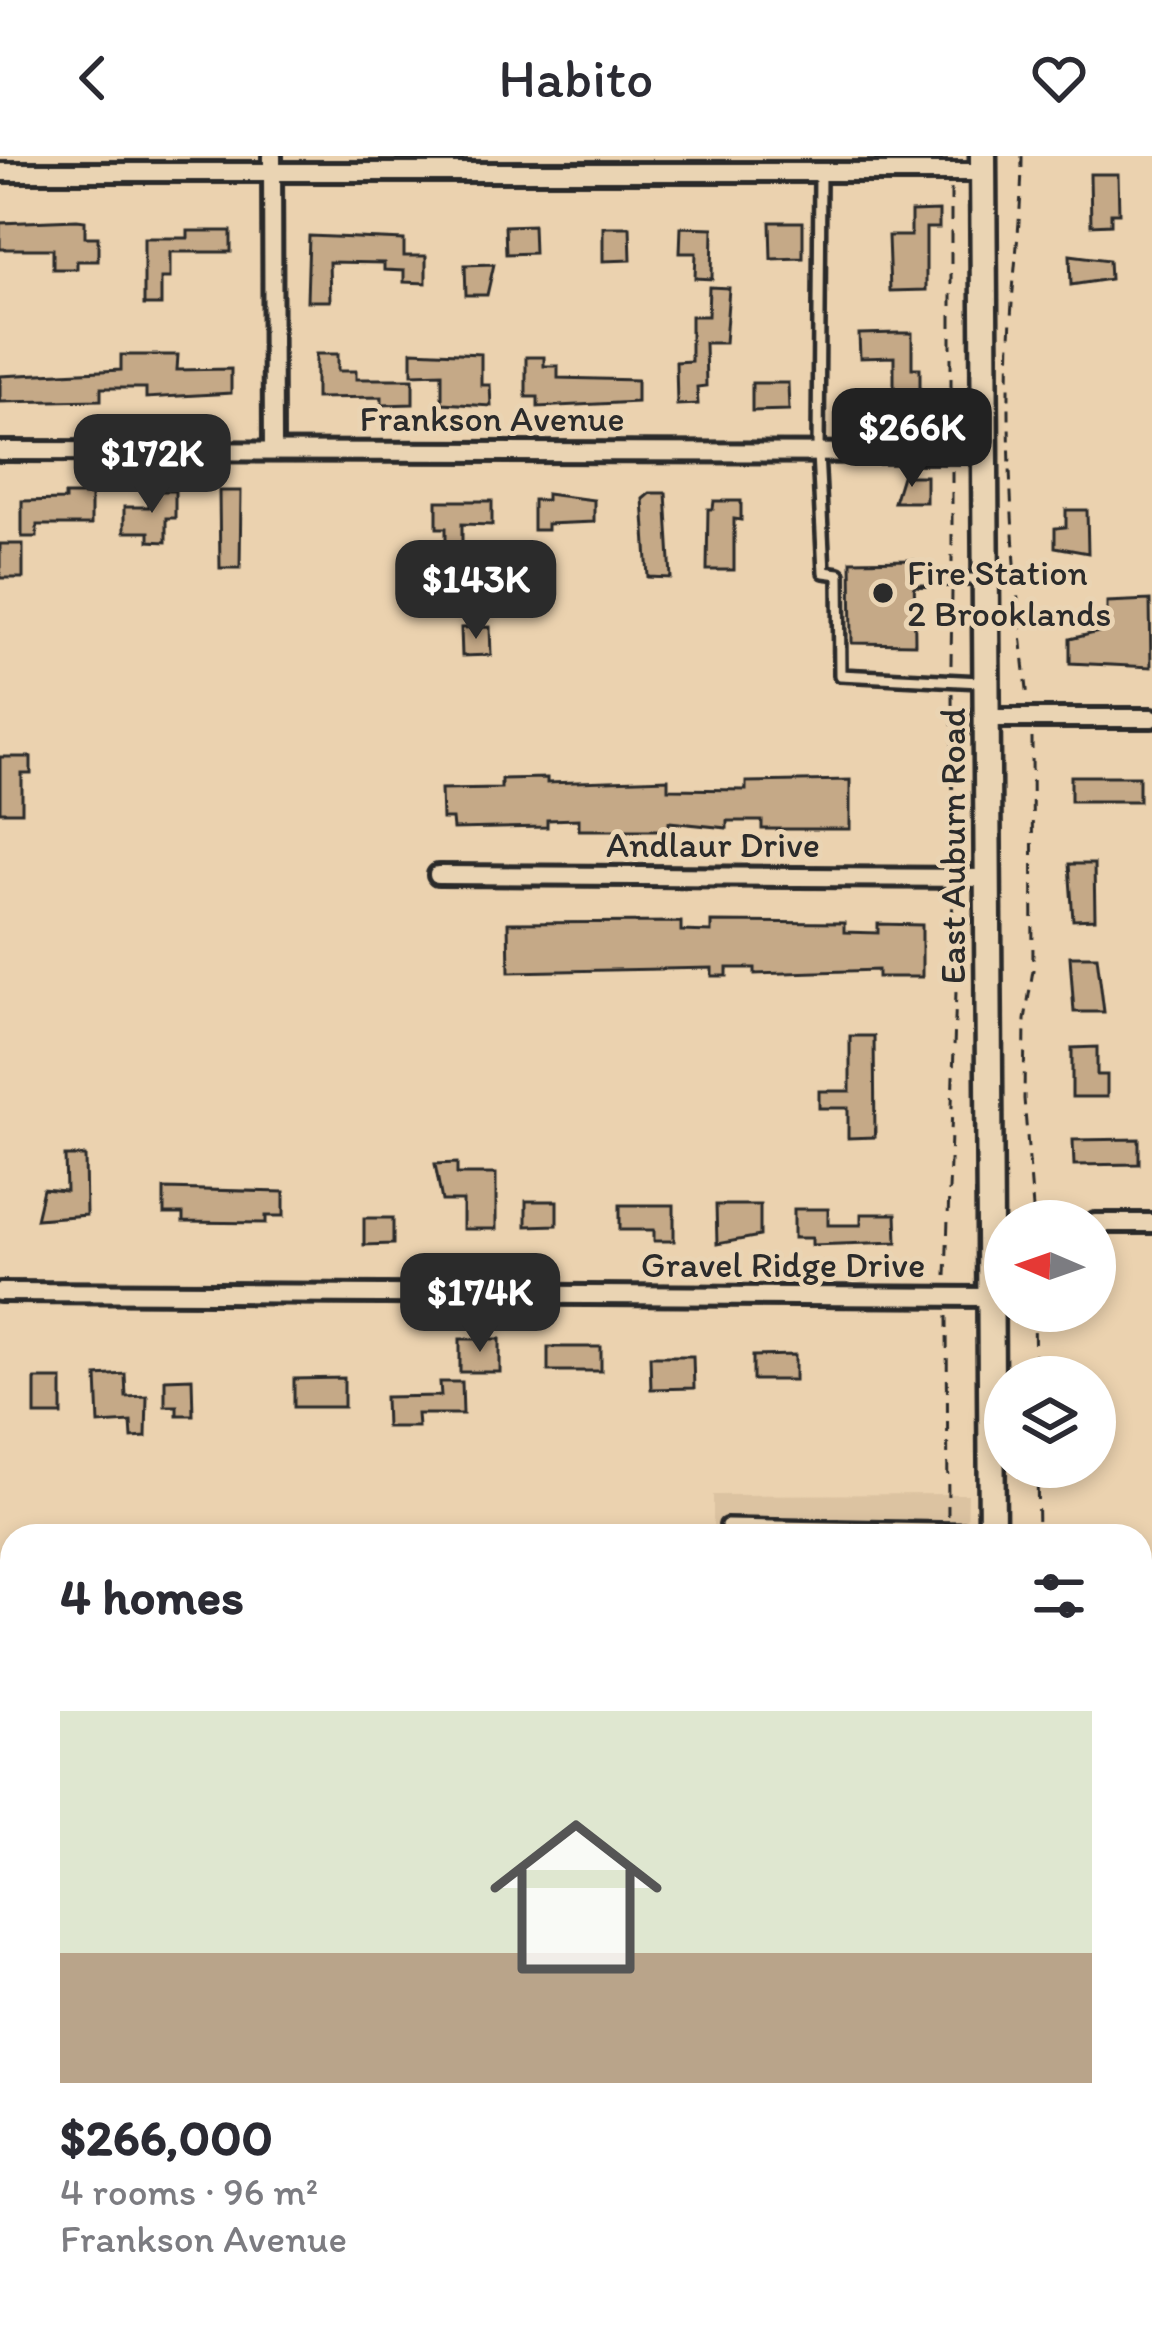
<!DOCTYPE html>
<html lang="en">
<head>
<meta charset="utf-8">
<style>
	body { margin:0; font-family:Itim,sans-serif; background:#f2f2f3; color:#2b2b33; height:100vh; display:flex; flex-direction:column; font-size:45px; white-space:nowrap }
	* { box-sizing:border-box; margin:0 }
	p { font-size:39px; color:#7c7c81 }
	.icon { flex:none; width:66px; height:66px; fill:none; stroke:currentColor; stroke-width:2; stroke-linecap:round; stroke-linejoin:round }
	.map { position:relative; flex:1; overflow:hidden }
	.details { position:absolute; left:0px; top:1368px; width:1152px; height:804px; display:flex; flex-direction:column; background:#fff; border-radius:36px 36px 0 0; box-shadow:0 6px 18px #0003 }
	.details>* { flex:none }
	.needle { width:78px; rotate:272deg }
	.controls { position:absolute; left:984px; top:1044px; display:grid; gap:24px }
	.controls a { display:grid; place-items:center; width:132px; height:132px; border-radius:50%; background:#fff; box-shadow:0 6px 18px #0003; font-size:60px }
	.price { position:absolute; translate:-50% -102px; padding:0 27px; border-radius:24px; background:#2b2b2b; color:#fff; font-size:39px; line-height:78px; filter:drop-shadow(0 3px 6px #0008) }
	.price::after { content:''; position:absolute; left:50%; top:72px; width:36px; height:27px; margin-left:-18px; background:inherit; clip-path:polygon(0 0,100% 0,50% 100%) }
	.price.active { background:#222; color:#fff }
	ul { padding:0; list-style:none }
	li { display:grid; align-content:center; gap:24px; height:636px; padding:0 60px }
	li+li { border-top:3px solid #e1e1e2 }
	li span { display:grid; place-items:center; height:372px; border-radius:0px; color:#555 }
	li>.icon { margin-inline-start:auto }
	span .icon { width:216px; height:216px; fill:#fffc; stroke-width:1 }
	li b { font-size:51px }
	h2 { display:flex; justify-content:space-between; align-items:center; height:144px; padding:0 60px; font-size:51px }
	header { display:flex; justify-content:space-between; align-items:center; height:156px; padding:0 60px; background:#fff; font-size:54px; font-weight:600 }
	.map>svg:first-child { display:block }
	.built { fill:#dcc3a1 }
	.building { fill:#c5a987; stroke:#2b2b2b; stroke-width:3 }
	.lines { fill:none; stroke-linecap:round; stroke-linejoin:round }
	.service-casing { stroke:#2b2b2b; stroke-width:18 }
	.minor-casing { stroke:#2b2b2b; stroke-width:26 }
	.secondary-casing { stroke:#2b2b2b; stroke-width:33 }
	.path { stroke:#2b2b2b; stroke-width:3; stroke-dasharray:12 9; stroke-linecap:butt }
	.service { stroke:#ead4b3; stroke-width:9 }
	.minor { stroke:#ead4b3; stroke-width:16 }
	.secondary { stroke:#ead4b3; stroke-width:24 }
	.poi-dot { fill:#2b2b2b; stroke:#ead4b3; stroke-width:4.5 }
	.labels { text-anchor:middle; stroke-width:10; stroke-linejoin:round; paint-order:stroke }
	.street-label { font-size:36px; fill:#2b2b2b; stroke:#ead4b3 }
	.poi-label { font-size:36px; fill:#2b2b2b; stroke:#ead4b3; text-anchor:start }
</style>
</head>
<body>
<header><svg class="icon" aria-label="back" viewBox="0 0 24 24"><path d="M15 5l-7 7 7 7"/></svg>Habito<svg class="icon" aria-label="heart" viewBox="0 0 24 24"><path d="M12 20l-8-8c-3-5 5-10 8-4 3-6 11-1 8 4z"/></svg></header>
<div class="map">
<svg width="1152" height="2172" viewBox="0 0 1152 2172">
	<rect width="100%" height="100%" fill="#ebd2af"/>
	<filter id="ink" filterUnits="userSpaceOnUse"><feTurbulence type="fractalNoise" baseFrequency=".00833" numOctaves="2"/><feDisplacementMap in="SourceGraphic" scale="24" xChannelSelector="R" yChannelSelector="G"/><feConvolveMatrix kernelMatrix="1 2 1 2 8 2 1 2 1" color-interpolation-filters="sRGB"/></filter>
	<g filter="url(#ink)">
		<path class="built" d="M968,1338L967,1380H713V1339Z
			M1140,1723H1152V2020H1140Z
			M500,2160H946V2172H500Z"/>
		<path class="building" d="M1090,18H1118L1119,57H1111V68L1091,69Z
			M939,55V72H926V134L890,135L888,80H911V56Z
			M77,64L85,65V81H98V105H77V113H53V93H0V67Z
			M770,66H803V102L771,103Z
			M533,69L534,97L506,98L505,70Z
			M603,71H630L631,104L603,105Z
			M681,71L713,72L712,123L695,122L696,97H680Z
			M188,75H231V96H170V122H161V149H144V82H188Z
			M309,80L404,84V100H426V127L404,126V115L384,114V107L329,106L330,145H307Z
			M1070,99L1109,104L1110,123L1071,129Z
			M494,108L487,139H466L465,109Z
			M709,131L729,132L725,187H705L706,230L697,231L698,248L677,249L676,206L691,205V160H708Z
			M899,177H912V212H920V238H894V201L860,202L859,178Z
			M412,195L481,198V229H490L491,250L442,247V217L412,218Z
			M316,198H338V215H356V223H413V248L382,249V241L316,242Z
			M121,199H178L177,214L231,213V237L146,242V232H101V244L0,246V220L121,214Z
			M526,201H544V210H558V222L637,224V246L538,251V241H526Z
			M752,227H788L789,254L752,255Z
			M902,320H926V346H894Z
			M149,335H175V362H166V386L149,385V376H124V351H149Z
			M219,335H241L240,412H220Z
			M650,337H666L671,422L648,421L643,343Z
			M546,338L594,344V366L547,368V374H533V344H546Z
			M65,339H91V369H37V381H22V345L65,344Z
			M437,345H492V369L462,368V398H446V372H437Z
			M714,345H741V364L734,363V414H707L708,353H713Z
			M1066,354H1087L1088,397L1055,391V372L1066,371Z
			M0,388H23V422H0Z
			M914,404L915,488L852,487L851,405Z
			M1150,444L1151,511L1070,507V483L1107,474V446Z
			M490,471L491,499L462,500L461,472Z
			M0,601H31V618H22V656H0Z
			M1071,620H1139V645H1071Z
			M547,622V627L668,623V633L746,634V626L850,624V673H762V665H727V672L669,666V674H579V663L547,664V671L453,673L452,663H442L441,633L501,632V623Z
			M1069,708H1094L1095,763L1073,764Z
			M681,766V775L711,776V766L844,767V776L878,777V768L922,769V821H878V814L755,818V812H727V820H712V812L509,816L508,767Z
			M1070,800H1097L1104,856H1074Z
			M850,880H874L875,981L848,982V952H819V935H850Z
			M1097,891V919H1107V941H1072V892Z
			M1139,983V1008L1074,1009L1073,984Z
			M65,1000H85L86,1059L36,1063L43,1033L66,1035Z
			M457,1007V1018H496V1073H463V1045H442L435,1008Z
			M164,1033L284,1036V1060H266V1067L183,1066V1058H164Z
			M526,1045H557V1069L526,1070Z
			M620,1049H674V1085H654V1074H620Z
			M716,1049H760V1080L717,1088Z
			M794,1053H828V1069H861V1058H896L897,1086L812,1089V1082H794Z
			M364,1062H393V1088L364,1089Z
			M460,1183H500V1216H460Z
			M548,1191H601V1215H548Z
			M795,1199V1224H753V1200Z
			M650,1200H693L694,1232L651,1233Z
			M125,1218L126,1241L147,1240L146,1281L132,1282L131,1266L99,1268L97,1220Z
			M192,1222L193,1259H177V1250H165V1223Z
			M344,1222V1251H294V1223Z
			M35,1223H62V1259H35Z
			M440,1226H462L463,1258H417L418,1271H386L385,1241L441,1240Z"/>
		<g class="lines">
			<defs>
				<path id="service" d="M820,16L818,297L824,416L839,418L840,519L981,526
					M919,423H980
					M726,1369L992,1374
					M1140,1621H1146L1151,1774L1140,1777
					M1140,1987H1152
					M532,2160V2172
					M670,2160V2172"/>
				<path id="minor" d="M272,0L273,294
					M0,16H983
					M0,295L984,297
					M987,562H1152
					M438,719L988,722
					M1095,1067H1152
					M0,1136L991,1141
					M0,1879H12
					M360,2172L362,2160"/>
				<path id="secondary" d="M983,0L992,1380
					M0,1692H12
					M1140,1697H1152
					M995,2172V2160"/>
			</defs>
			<use href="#service" class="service-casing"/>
			<use href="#minor" class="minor-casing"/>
			<use href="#secondary" class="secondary-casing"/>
			<path class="path" d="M1022,0C1022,62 1012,122 1010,184C1006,305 1014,423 1028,542
				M951,33V281
				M952,315V407
				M951,509L952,435
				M952,537L953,701
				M1032,582L1033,814L1025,864L1024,943L1034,1065
				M946,1120L956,835L952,741
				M1034,1155L1035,1221
				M947,1160L948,1360
				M1037,1311L1038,1380
				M0,1651H12
				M950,2160V2172
				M1034,2160V2172"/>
			<use href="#service" class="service"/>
			<use href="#minor" class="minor"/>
			<use href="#secondary" class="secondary"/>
		</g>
	</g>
	<circle class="poi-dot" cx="883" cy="437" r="12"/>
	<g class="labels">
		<g class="street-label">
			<text x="492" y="275">Frankson Avenue</text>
			<text x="713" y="701">Andlaur Drive</text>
			<text transform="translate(952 690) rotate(-90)" y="13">East Auburn Road</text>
			<text x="783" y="1121">Gravel Ridge Drive</text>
		</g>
		<g class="poi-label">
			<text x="907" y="429">Fire Station<tspan x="907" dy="41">2 Brooklands</tspan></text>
		</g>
	</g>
</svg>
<div class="controls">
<a><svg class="needle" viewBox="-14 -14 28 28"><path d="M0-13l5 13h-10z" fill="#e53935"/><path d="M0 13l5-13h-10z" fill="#7c7c81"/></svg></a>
<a><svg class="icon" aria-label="layers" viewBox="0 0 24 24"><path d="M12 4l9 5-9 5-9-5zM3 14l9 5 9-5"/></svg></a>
</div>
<b class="price active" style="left:912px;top:334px">$266K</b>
<b class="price" style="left:152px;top:360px">$172K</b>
<b class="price" style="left:476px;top:486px">$143K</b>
<b class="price" style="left:480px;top:1199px">$174K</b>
<section class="details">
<h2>4 homes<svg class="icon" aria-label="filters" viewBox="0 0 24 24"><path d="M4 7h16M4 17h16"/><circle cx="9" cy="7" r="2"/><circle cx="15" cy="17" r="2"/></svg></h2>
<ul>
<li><span style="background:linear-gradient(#dfe7d0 65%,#b9a48a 0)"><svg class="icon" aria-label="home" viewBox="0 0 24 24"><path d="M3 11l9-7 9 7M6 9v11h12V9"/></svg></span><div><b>$266,000</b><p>4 rooms · 96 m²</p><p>Frankson Avenue</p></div></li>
</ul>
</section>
</div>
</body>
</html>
